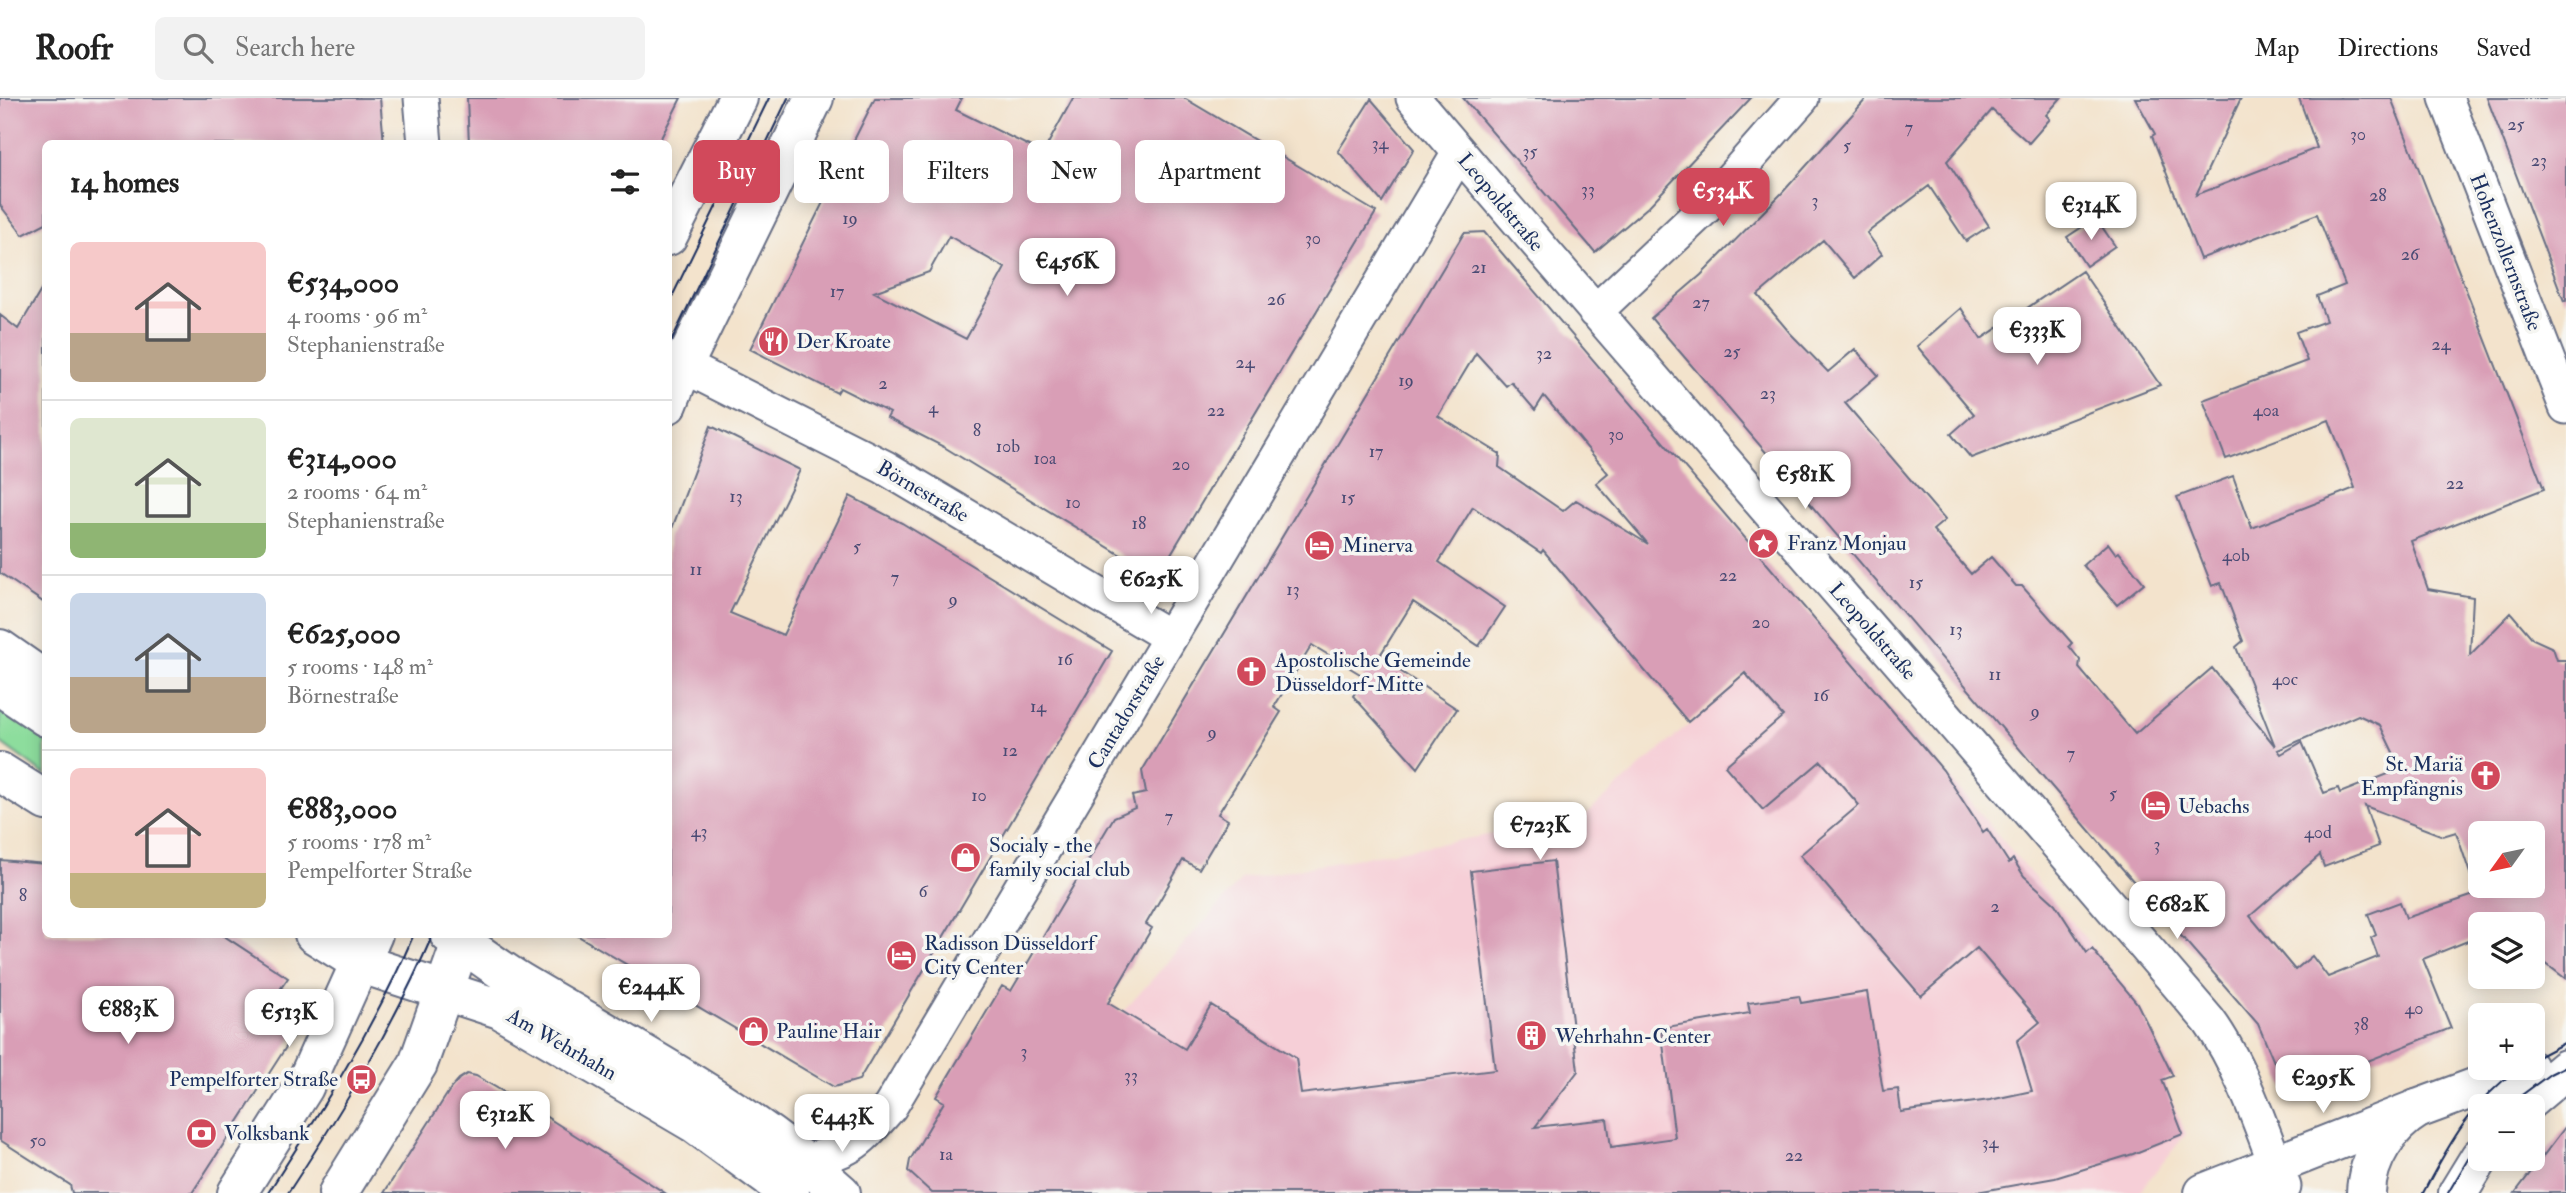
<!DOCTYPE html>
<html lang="en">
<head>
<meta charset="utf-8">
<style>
	body { margin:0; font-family:"IM FELL Double Pica",serif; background:#f2f2f2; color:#222; height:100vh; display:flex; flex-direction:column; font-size:26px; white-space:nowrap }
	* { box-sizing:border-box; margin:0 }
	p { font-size:23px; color:#767676 }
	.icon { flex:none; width:38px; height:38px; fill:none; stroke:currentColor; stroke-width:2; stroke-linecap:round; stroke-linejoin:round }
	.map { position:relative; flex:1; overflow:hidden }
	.drawer { position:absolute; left:42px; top:42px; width:630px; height:798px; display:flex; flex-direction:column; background:#fff; border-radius:10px; box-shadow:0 4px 18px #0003 }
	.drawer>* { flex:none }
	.guide { position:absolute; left:693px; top:42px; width:665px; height:63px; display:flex; gap:14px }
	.needle { width:46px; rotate:237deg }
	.controls { position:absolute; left:2468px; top:723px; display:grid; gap:14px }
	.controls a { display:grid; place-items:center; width:77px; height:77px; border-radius:10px; background:#fff; box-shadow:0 4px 18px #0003; font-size:35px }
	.price { position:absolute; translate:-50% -60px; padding:0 16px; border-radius:14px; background:#fff; color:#222; font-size:23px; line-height:46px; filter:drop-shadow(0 2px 4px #0008) }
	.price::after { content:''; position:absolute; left:50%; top:42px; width:21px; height:16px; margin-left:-10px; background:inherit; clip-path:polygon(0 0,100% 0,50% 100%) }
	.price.current { background:#d1495b; color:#fff }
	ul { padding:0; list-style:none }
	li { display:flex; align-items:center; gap:21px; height:175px; padding:0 28px }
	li+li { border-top:2px solid #e0e0e0 }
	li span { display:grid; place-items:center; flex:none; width:196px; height:140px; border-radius:10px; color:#555 }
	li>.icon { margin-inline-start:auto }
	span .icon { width:84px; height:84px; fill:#fffc; stroke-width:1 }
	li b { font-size:30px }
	h2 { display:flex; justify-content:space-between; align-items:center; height:84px; padding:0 28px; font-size:30px }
	.tag { padding:0 24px; border-radius:10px; background:#fff; box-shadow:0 4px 18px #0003; font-size:24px; line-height:63px }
	.tag.current { background:#d1495b; color:#fff }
	header { display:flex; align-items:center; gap:42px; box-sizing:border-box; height:98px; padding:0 35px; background:#fff; border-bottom:2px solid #e0e0e0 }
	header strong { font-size:33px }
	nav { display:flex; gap:38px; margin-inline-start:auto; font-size:24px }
	.search { width:490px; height:63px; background:#f2f2f2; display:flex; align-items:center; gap:18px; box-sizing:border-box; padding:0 24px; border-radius:10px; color:#767676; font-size:26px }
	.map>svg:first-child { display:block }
	.built { fill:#f6cfd7 }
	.green { fill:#8ddd9d; stroke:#54867e; stroke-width:2 }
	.building { fill:#d99eb6; fill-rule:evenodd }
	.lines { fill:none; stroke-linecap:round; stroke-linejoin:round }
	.minor-casing { stroke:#676e84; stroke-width:37 }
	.tertiary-casing { stroke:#676e84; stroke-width:42 }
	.secondary-casing { stroke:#676e84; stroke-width:42 }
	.minor { stroke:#fff; stroke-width:33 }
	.tertiary { stroke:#fff; stroke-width:38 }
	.secondary { stroke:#fff; stroke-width:38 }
	.tram { stroke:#1b2f5e; stroke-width:2 }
	.labels { text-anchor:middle; stroke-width:7; stroke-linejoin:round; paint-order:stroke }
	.number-label { font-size:18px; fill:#4a4b74 }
	.street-label { font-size:21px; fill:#1b2f5e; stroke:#f6f6f2 }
	.poi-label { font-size:21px; fill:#1b2f5e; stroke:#f6f6f2; text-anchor:start }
</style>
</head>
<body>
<header>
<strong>Roofr</strong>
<div class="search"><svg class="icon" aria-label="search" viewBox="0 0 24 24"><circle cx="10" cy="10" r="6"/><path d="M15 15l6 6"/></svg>Search here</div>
<nav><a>Map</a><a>Directions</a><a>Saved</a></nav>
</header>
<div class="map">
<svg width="2566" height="1095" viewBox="0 0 2566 1095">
	<rect width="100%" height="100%" fill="#f6f6f2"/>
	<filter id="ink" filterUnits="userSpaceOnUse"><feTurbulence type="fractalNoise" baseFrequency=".0143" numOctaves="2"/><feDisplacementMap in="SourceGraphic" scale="14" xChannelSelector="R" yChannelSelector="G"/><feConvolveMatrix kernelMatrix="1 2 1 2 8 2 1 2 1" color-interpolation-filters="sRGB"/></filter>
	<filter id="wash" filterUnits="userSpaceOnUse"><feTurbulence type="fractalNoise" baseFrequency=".00686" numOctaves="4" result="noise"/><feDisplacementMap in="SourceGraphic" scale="28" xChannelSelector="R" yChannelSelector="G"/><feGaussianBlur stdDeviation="1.57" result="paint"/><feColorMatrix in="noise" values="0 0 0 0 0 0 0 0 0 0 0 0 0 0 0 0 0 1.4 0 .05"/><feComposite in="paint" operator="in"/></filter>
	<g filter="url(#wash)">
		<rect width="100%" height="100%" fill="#f3e3cc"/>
		<path class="built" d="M1813,518L2134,898L2175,978L2164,983L2186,1036L2138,1095H966L942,1008L1031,859L1122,915L1242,781L1582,720Z"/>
		<path class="green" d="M0,601L45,633V677L0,644Z"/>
		<g id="blocks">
			<path class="building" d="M0,0H380L384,46H46V125L23,137L0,107Z
				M467,0H681L658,46H469Z
				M875,0H962L956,12L1043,55L1073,0H1184L1376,114L1157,479L944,349L887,320L890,315L840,290L837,295L750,251ZM949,138L1005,170L966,241L874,194L929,174Z
				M1463,0H1751L1648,109L1595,154Z
				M1867,0H2061L2046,17L2050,21L2029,45L1992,12L1947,63L1989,128L1966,143L1929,88L1867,135L1882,156L1855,180L1823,142L1758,197L1790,235L1828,274L1855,251L1878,277L1845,305L1945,422L1933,432L1971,476L1991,459L2016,488H2022L2072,545L2069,548L2080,562L2079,570L2135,636L2212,570L2275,648L2236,549L2243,543L2221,485L2212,488L2177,399L2233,378L2252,430L2355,390L2329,322L2226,361L2203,302L2307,263L2296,234L2326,223L2317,198L2345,187L2317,116L2200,161L2152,38L2155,36L2135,0H2241L2196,97L2317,50L2299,0H2391L2544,391L2411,443L2428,491L2473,499L2470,557L2511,515L2533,541L2553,550L2557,562H2566V881L2532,855V826H2480V838L2423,861L2451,930L2287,995L2258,926L2100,745L1651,220L1701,177L1782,95ZM2358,617L2380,627L2401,671L2340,695L2338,690L2324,695L2302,644L2281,656L2278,652ZM2365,708L2443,738L2456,734L2477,796L2406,820L2400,804L2368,816L2376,837L2371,840L2378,859L2328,879L2312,858L2295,872L2250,818L2320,757L2324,769L2379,748ZM2480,735H2532V788H2480Z
				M2487,0H2566V202L2564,203Z
				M1371,1L1414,51L1382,104L1338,53Z
				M2096,120L2115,148L2086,168L2067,139Z
				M1484,134L1925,651L1943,672L1983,734L1987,731L2009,765L2013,761L2024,778L2055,806L2087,855L2092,851L2137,905L2173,978L2162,982L2183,1036L2133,1056L2055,1080L1971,1095H932L908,1073L910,1062L944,1004L936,999L1002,888L1011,893L1114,719L1135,710L1132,698L1146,695L1142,673L1464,135ZM1476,255L1506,288L1511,284L1535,312L1544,298L1608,375L1596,385L1648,446L1576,402L1563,413L1499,369L1500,356L1438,318ZM1473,409L1541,455L1543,452L1688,624L1745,575L1783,618L1725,668L1763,712L1821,663L1859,707L1800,757L1921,898L1977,850L2040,924L2017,943L2032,993L1990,1002L1901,1014L1898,991L1883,993L1867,894L1801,905L1799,898L1748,905L1750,915L1661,930L1675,1040L1611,1049L1607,1021L1535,1029L1578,973L1553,763L1471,773L1495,972L1301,996L1296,960L1211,907L1185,951L1108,905L1152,830L1146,826L1183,762L1199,771L1228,722L1218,716L1281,614L1274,609L1312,547L1365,579L1353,598L1418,670L1457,611L1379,559L1413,504L1479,548L1505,509L1439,464Z
				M2082,173L2160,287L1971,360L1951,336L1974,316L1917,248L1961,210L1981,241Z
				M46,184V506L0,475V217L18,231Z
				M711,328L800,372L730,515L783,537L850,398L902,425L1112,553L859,982L834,989L575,836H668V441Z
				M2108,445L2116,456L2119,454L2144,485L2117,507L2083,467Z
				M0,762L46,766V836H221L288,880L281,890L299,903L291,925L299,929L192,1095H72L70,1087L0,1042Z
				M467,976L476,978L542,1016L665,1095H384L451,990L459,981Z
				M2566,1028V1095H2515Z"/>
		</g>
	</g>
	<g filter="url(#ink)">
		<use href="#blocks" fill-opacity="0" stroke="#676e84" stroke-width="2"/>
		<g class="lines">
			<defs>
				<path id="minor" d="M421,0L425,46
					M1413,0C1676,310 1945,614 2209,923C2242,968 2264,1037 2284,1089
					M2446,0L2566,309
					M1595,214L1705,110L1802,0
					M668,260L884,369L1170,539
					M802,1063C853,1053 857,1046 890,1009L1459,55"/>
				<path id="tertiary" d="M0,551L46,583
					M0,588L46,619
					M0,674L46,703
					M314,836L362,866L500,911L694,1025L790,1095
					M449,836C473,851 495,869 520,884C629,949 746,1009 841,1095
					M2204,1095L2417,1011"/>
				<path id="secondary" d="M668,138L738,0
					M668,306L683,268L814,0
					M2522,1008L2566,971
					M2251,1077L2276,1095
					M237,1095L304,989L373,836
					M338,1095L418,966L464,836
					M2366,1095C2367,1061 2389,1028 2417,1011L2528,970
					M2458,1095L2480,1059"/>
			</defs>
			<use href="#minor" class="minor-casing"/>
			<use href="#tertiary" class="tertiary-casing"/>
			<use href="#secondary" class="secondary-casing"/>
			<use href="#minor" class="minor"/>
			<use href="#tertiary" class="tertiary"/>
			<use href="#secondary" class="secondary"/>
			<path class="tram" d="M668,207L769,0
				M668,250L788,0
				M2532,962L2566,944
				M2507,1008L2550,976L2566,968
				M268,1095C322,1011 375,928 414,836
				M288,1095C343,1011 393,929 433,836
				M2423,1095C2450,1044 2472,1004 2519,970
				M2448,1095L2480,1041"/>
		</g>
	</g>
	<defs>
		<symbol id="restaurant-disc" viewBox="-11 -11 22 22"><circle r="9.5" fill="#d1495b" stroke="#f6f6f2"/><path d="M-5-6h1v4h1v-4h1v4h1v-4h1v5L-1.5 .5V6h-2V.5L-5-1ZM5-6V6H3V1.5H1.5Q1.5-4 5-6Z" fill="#fff"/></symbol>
		<symbol id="sight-disc" viewBox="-11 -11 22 22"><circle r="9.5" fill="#d1495b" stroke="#f6f6f2"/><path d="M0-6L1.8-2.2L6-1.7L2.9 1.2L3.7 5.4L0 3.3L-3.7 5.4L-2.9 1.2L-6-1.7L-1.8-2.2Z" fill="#fff"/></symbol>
		<symbol id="hotel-disc" viewBox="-11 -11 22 22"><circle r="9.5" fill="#d1495b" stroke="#f6f6f2"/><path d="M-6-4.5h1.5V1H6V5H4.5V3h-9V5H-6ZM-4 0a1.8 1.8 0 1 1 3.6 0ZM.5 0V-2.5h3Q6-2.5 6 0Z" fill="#fff"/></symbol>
		<symbol id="church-disc" viewBox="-11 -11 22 22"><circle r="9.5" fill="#d1495b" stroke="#f6f6f2"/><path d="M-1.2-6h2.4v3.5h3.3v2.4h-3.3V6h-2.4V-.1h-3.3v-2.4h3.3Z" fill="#fff"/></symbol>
		<symbol id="shop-disc" viewBox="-11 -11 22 22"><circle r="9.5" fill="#d1495b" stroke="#f6f6f2"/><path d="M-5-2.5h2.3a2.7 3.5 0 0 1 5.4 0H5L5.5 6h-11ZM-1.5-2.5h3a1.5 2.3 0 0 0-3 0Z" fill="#fff"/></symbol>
		<symbol id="building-disc" viewBox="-11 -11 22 22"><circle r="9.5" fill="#d1495b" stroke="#f6f6f2"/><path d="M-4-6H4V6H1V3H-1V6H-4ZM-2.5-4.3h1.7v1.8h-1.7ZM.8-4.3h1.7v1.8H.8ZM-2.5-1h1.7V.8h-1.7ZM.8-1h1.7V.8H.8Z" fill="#fff"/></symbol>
		<symbol id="bus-disc" viewBox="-11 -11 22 22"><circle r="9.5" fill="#d1495b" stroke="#f6f6f2"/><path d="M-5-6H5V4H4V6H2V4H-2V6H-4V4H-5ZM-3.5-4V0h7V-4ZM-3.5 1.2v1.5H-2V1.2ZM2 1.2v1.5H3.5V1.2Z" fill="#fff"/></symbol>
		<symbol id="bank-disc" viewBox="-11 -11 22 22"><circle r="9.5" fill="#d1495b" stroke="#f6f6f2"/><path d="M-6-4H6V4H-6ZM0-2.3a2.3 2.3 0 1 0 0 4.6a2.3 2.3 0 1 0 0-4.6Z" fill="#fff"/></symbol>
	</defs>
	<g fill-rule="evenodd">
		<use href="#restaurant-disc" x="756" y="226" width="35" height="35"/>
		<use href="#sight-disc" x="1746" y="428" width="35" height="35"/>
		<use href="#hotel-disc" x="1302" y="430" width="35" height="35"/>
		<use href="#church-disc" x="1234" y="556" width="35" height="35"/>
		<use href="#church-disc" x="2468" y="660" width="35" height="35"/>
		<use href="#hotel-disc" x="2138" y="690" width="35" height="35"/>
		<use href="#shop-disc" x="948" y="742" width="35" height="35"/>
		<use href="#hotel-disc" x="884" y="840" width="35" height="35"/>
		<use href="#shop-disc" x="736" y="916" width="35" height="35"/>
		<use href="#building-disc" x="1514" y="920" width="35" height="35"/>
		<use href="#bus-disc" x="344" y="964" width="35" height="35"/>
		<use href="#bank-disc" x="184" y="1018" width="35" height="35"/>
	</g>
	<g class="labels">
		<g class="number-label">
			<text x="2516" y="32">25</text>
			<text x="1909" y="35">7</text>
			<text x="2358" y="42">30</text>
			<text x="1380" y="51">34</text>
			<text x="1847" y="53">5</text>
			<text x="1530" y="59">35</text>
			<text x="2539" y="68">23</text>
			<text x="1588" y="97">33</text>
			<text x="2378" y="103">28</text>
			<text x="1815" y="108">3</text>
			<text x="850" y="126">19</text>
			<text x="1313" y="146">30</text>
			<text x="2410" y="162">26</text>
			<text x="1479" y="175">21</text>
			<text x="837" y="199">17</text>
			<text x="1276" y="207">26</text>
			<text x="1701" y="210">27</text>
			<text x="2441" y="252">24</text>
			<text x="1732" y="259">25</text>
			<text x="1544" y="261">32</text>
			<text x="1245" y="270">24</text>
			<text x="1406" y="288">19</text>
			<text x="883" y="291">2</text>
			<text x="1768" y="301">23</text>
			<text x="933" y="315">4</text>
			<text x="1216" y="318">22</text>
			<text x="2266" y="318">40a</text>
			<text x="977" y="338">8</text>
			<text x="1616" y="342">30</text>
			<text x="1008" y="354">10b</text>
			<text x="1376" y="359">17</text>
			<text x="1045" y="366">10a</text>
			<text x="1181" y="372">20</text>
			<text x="2455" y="391">22</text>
			<text x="736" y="404">13</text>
			<text x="1348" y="405">15</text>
			<text x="1073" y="410">10</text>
			<text x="1139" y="431">18</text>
			<text x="857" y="454">5</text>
			<text x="2236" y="463">40b</text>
			<text x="696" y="477">11</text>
			<text x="1728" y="483">22</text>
			<text x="895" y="485">7</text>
			<text x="1916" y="490">15</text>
			<text x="1293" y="497">13</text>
			<text x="953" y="507">9</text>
			<text x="1761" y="530">20</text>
			<text x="1956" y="537">13</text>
			<text x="1065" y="567">16</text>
			<text x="1995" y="582">11</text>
			<text x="2285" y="587">40c</text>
			<text x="1821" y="603">16</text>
			<text x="1038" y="614">14</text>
			<text x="2035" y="619">9</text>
			<text x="1212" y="640">9</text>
			<text x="1010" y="658">12</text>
			<text x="2071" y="661">7</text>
			<text x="2113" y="701">5</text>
			<text x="979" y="703">10</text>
			<text x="1169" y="724">7</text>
			<text x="699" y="739">43</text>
			<text x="2318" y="740">40d</text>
			<text x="2157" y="752">3</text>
			<text x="923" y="799">6</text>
			<text x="23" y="803">8</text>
			<text x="1995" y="814">2</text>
			<text x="2414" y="916">40</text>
			<text x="2361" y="932">38</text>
			<text x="1024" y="959">3</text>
			<text x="1131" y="983">33</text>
			<text x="38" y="1048">50</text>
			<text x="1990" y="1050">34</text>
			<text x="946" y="1062">1a</text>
			<text x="1794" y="1063">22</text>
		</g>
		<g class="street-label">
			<text transform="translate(1501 104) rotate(50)" y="7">Leopoldstraße</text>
			<text transform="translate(2506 154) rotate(69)" y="7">Hohenzollernstraße</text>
			<text transform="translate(923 393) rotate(30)" y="7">Börnestraße</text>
			<text transform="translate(1873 533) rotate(49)" y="7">Leopoldstraße</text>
			<text transform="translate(1126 614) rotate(-59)" y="7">Cantadorstraße</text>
			<text transform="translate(562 946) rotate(30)" y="7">Am Wehrhahn</text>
		</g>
		<g class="poi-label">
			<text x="796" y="250">Der Kroate</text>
			<text x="1787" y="452">Franz Monjau</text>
			<text x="1342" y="454">Minerva</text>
			<text x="1275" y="569">Apostolische Gemeinde<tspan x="1275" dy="24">Düsseldorf-Mitte</tspan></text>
			<text x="2463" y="673" text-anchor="end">St. Mariä<tspan x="2463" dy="24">Empfängnis</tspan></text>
			<text x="2178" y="715">Uebachs</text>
			<text x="989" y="754">Socialy - the<tspan x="989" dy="24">family social club</tspan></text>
			<text x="924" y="852">Radisson Düsseldorf<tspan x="924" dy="24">City Center</tspan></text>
			<text x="776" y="940">Pauline Hair</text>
			<text x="1555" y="945">Wehrhahn-Center</text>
			<text x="338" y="988" text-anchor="end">Pempelforter Straße</text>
			<text x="224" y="1042">Volksbank</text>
		</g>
	</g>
</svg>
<div class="controls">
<a><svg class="needle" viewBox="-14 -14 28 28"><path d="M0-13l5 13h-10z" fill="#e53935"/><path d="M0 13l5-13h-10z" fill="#767676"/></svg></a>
<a><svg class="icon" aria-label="layers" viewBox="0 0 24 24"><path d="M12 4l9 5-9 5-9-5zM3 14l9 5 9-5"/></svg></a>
<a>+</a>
<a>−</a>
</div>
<b class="price current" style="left:1723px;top:130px">€534K</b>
<b class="price" style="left:2091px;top:144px">€314K</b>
<b class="price" style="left:1067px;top:200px">€456K</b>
<b class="price" style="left:2037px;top:269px">€333K</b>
<b class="price" style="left:1805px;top:413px">€581K</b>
<b class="price" style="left:1151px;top:518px">€625K</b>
<b class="price" style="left:1540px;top:764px">€723K</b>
<b class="price" style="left:2177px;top:843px">€682K</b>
<b class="price" style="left:651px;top:926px">€244K</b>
<b class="price" style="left:128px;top:948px">€883K</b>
<b class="price" style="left:289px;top:951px">€513K</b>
<b class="price" style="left:2323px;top:1017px">€295K</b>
<b class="price" style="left:505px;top:1053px">€312K</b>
<b class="price" style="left:842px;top:1056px">€443K</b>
<div class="guide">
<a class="tag current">Buy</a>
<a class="tag">Rent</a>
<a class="tag">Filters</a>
<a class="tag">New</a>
<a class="tag">Apartment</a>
</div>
<section class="drawer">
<h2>14 homes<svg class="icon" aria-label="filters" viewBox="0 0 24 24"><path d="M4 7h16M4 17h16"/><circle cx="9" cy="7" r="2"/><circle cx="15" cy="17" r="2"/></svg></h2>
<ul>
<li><span style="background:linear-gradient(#f6c9c9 65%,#b9a48a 0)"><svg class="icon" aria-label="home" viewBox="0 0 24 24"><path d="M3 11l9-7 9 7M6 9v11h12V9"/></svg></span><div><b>€534,000</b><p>4 rooms · 96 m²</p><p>Stephanienstraße</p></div></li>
<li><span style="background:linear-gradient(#dfe7d0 75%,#8fb573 0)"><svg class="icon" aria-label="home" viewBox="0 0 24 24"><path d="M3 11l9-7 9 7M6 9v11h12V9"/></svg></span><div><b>€314,000</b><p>2 rooms · 64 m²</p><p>Stephanienstraße</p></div></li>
<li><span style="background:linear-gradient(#c9d6e8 60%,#b9a48a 0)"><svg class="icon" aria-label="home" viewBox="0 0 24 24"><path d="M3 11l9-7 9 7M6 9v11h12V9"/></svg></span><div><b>€625,000</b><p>5 rooms · 148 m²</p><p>Börnestraße</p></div></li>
<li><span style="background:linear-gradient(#f6c9c9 75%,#c2b280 0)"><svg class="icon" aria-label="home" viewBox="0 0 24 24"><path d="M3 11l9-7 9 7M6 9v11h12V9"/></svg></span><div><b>€883,000</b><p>5 rooms · 178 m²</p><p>Pempelforter Straße</p></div></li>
</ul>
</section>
</div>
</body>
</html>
